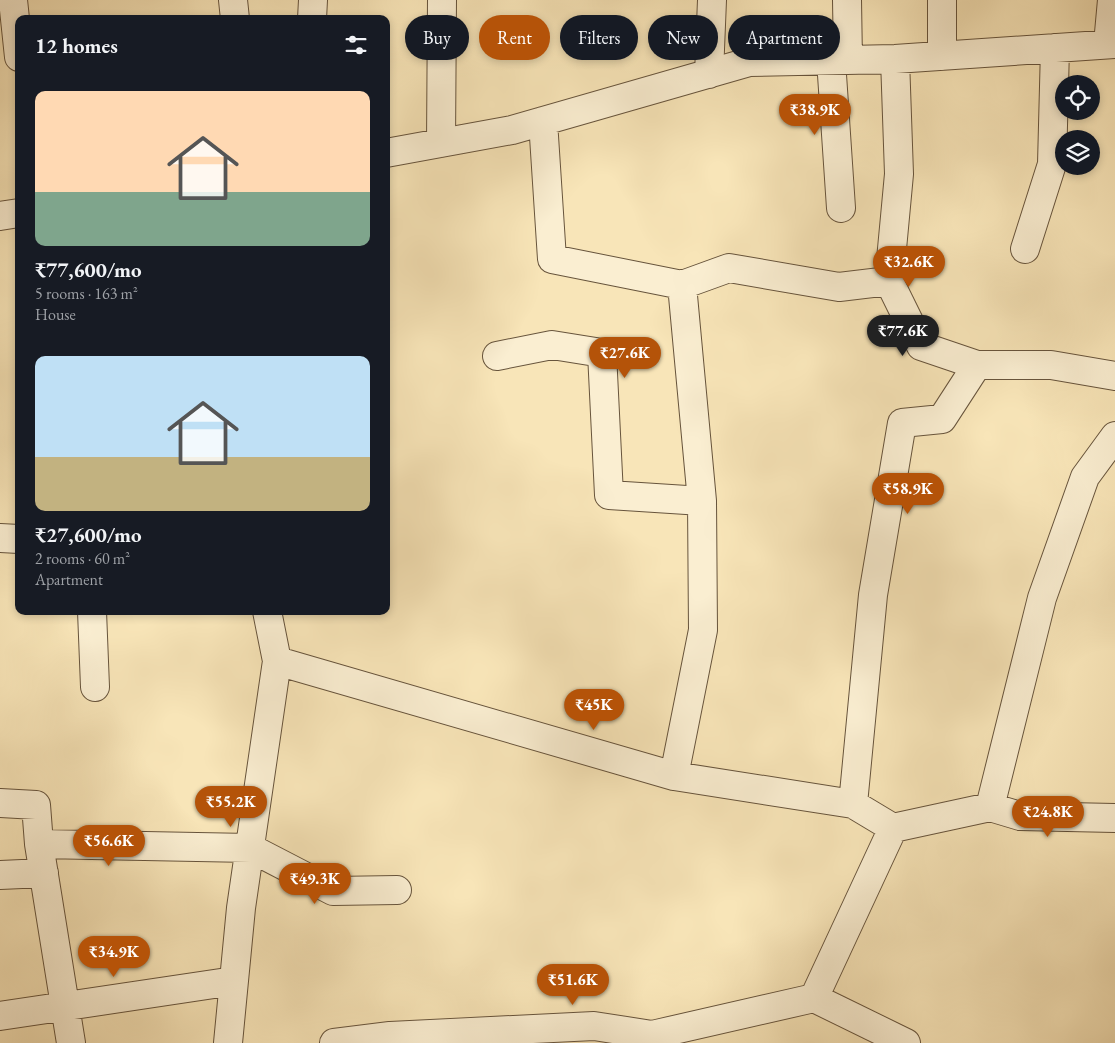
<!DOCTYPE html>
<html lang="en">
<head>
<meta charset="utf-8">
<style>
	body { margin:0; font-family:"EB Garamond",serif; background:#20242c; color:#f1f3f6; height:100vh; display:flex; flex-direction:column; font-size:19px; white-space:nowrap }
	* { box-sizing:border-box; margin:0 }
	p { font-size:16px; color:#9ea1a6 }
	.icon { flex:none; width:28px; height:28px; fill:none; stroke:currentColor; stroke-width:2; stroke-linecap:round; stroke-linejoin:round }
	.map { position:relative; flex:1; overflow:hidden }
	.side { position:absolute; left:15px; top:15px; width:375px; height:600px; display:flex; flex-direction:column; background:#171b24; border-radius:10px; box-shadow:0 2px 8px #0003 }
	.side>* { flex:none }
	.top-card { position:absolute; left:405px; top:15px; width:475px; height:45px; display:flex; gap:10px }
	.fabs { position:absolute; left:1055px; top:75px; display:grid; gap:10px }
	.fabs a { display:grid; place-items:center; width:45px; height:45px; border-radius:50%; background:#171b24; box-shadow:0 2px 8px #0003; font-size:25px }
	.price { position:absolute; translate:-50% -42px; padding:0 11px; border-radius:18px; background:#b45309; color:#fff; font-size:16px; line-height:32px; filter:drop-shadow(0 1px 2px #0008) }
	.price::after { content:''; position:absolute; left:50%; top:30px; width:15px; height:11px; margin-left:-8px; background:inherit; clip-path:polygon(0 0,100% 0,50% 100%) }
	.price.on { background:#222; color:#fff }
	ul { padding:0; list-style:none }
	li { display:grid; align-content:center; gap:10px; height:265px; padding:0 20px }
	li span { display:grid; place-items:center; height:155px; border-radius:10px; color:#555 }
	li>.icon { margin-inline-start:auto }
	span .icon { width:90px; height:90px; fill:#fffc; stroke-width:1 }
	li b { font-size:21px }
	h2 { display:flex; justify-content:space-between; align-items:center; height:60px; padding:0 20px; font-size:21px }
	.pill { padding:0 18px; border-radius:22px; background:#171b24; box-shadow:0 2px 8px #0003; font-size:18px; line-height:45px }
	.pill.on { background:#b45309; color:#fff }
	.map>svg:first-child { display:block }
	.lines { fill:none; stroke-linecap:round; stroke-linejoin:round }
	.minor-casing { stroke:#67543c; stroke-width:30 }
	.minor { stroke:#faeed1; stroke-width:28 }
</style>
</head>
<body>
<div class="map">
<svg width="1115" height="1043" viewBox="0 0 1115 1043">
	<rect width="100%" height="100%" fill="#f8e5b8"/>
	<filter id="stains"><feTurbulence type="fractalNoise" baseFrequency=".004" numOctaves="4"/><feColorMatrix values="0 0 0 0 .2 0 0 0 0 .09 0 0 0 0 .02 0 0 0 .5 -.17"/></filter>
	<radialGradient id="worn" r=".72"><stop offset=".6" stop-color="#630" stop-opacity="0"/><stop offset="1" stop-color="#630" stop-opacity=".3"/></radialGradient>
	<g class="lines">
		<defs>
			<path id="minor" d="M13,0L19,57
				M233,0L235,19
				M847,0L848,60
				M942,0V56
				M312,19L313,0
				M1108,44L1112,0
				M831,60L841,208
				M709,74L712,0
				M543,121L552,259L682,285L702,501L703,630L674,776
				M441,143L442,0
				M386,153L512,130L749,62L895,59L1115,44
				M0,216L19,213
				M1025,249L1052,164L1055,48
				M889,281L921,346L977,365
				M682,285L729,268L839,287L889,281L899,174L895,59
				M497,356L552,345L602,353L609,495L702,501
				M0,538L19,539
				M92,611L95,687
				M277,661L674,776L853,804L893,828
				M0,803L36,805L39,844L250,848L333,891L397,890
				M853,804L873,595L902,423L942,419L977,365H1051L1115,376
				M990,807L1020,816L1115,818
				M39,844L71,1043
				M0,875L44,873
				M0,1016L234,981
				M228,1043L241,908L277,661L267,611
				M334,1043L390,1036L594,1026L652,1035L814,998
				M906,1043L814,998L893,828L990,807L1042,598L1085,477L1115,436"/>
		</defs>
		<use href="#minor" class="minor-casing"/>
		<use href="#minor" class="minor"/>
	</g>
	<rect width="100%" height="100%" filter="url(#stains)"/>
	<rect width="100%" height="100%" fill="url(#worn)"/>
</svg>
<div class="fabs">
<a><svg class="icon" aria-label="locate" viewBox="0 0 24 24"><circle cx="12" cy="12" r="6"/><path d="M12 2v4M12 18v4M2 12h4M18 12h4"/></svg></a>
<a><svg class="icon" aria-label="layers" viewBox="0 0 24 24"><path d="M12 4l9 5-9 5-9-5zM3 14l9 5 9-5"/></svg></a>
</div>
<b class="price" style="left:815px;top:136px">₹38.9K</b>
<b class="price" style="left:909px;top:288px">₹32.6K</b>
<b class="price on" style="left:903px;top:357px">₹77.6K</b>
<b class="price" style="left:625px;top:379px">₹27.6K</b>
<b class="price" style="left:908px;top:515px">₹58.9K</b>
<b class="price" style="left:594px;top:731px">₹45K</b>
<b class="price" style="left:231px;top:828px">₹55.2K</b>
<b class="price" style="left:1048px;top:838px">₹24.8K</b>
<b class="price" style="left:109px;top:867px">₹56.6K</b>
<b class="price" style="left:315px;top:905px">₹49.3K</b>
<b class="price" style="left:114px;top:978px">₹34.9K</b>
<b class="price" style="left:573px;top:1006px">₹51.6K</b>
<div class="top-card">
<a class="pill">Buy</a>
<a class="pill on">Rent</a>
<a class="pill">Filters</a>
<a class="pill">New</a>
<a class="pill">Apartment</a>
</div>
<section class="side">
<h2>12 homes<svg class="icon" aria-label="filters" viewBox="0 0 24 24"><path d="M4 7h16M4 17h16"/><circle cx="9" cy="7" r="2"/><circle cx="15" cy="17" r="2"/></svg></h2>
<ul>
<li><span style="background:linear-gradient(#ffd9b3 65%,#7fa58c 0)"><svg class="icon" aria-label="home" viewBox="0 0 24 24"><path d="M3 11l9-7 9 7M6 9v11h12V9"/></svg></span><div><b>₹77,600/mo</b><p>5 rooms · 163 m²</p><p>House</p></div></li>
<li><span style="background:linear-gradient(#bfe0f5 65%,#c2b280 0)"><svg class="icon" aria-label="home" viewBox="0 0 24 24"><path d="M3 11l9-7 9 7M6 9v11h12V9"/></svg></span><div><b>₹27,600/mo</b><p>2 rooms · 60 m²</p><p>Apartment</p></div></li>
</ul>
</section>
</div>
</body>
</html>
